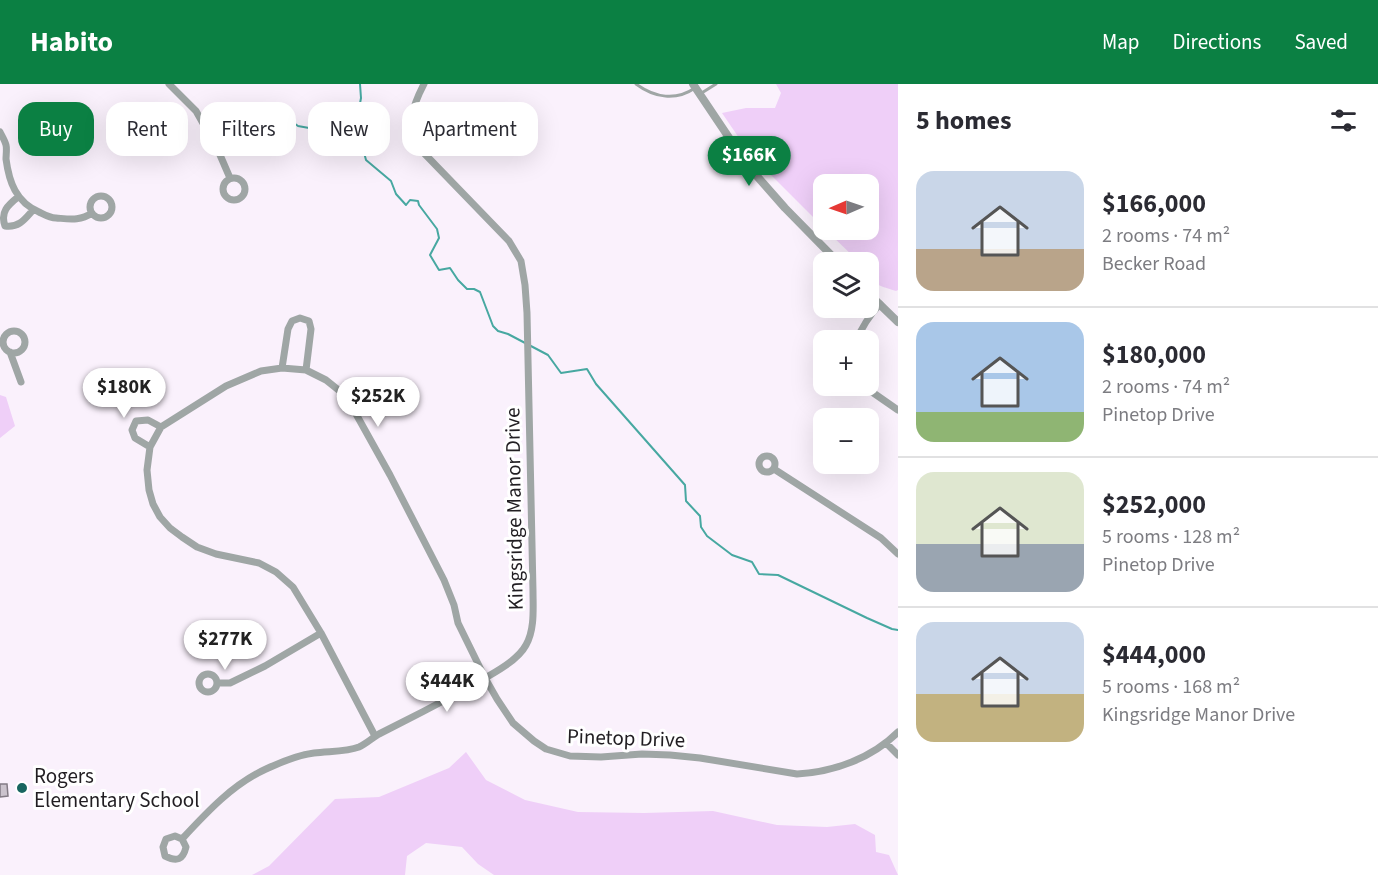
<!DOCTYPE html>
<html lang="en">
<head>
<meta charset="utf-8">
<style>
	body { margin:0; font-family:"Source Sans 3",sans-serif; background:#f7f7f7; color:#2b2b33; height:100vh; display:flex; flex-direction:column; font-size:22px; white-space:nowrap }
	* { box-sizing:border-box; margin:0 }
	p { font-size:20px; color:#7c7c81 }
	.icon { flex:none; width:33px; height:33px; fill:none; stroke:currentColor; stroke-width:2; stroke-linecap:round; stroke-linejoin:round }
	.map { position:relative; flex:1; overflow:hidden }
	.details { display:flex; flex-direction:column; background:#fff; width:480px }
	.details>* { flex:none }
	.top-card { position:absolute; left:18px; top:18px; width:570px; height:54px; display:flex; gap:12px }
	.needle { width:39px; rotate:268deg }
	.buttons { position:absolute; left:813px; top:90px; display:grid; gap:12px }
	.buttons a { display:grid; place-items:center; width:66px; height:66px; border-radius:12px; background:#fff; box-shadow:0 6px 24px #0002; font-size:30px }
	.price { position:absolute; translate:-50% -51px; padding:0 14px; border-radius:21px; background:#fff; color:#222; font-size:20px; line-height:39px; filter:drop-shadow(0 2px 3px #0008) }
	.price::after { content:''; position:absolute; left:50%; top:36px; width:18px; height:14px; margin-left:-9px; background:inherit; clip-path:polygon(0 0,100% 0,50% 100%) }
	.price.on { background:#0b8043; color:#fff }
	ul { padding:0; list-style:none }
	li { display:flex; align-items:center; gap:18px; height:150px; padding:0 18px }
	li+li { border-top:2px solid #e1e1e2 }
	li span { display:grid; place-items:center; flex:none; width:168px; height:120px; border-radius:18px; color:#555 }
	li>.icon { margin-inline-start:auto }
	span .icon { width:72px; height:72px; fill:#fffc; stroke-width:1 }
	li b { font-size:26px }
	h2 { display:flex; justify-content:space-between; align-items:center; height:72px; padding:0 18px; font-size:26px }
	.tag { padding:0 21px; border-radius:18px; background:#fff; box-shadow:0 6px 24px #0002; font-size:21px; line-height:54px }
	.tag.on { background:#0b8043; color:#fff }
	header { display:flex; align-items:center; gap:36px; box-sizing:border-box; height:84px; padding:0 30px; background:#0b8043; color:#fff }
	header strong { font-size:28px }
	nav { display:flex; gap:33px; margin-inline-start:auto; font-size:21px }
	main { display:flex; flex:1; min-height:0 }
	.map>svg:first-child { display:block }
	.green { fill:#efcff8 }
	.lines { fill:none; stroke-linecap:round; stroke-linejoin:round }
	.stream { stroke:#47a8a1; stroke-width:2 }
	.building { fill:#cbc3cd; stroke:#837b85; stroke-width:1.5 }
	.service { stroke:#9fa6a5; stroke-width:3 }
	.minor { stroke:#9fa6a5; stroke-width:7 }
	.tertiary { stroke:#9fa6a5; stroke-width:8 }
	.poi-dot { fill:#186560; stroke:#fff; stroke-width:2 }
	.labels { text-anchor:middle; stroke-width:6; stroke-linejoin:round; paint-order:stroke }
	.street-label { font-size:21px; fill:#211e22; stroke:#fff }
	.poi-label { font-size:21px; fill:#211e22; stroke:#fff; text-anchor:start }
</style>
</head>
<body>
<header>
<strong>Habito</strong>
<nav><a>Map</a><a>Directions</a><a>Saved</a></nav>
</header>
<main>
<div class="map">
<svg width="898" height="791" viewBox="0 0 898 791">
	<rect width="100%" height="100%" fill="#faf1fc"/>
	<path class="green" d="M776,0H898V206L896,207C878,201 868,201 868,178H859L826,146H868V100H824L823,143L750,70L722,29L746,24H775L781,9Z
		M0,311L6,313L15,342L0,354Z
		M466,668L486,696L525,716L578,728L644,729L713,727L777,741L827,743L855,740L875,751L876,768L889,771L898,791H494L478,780L462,763L426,759L407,772L405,791H252L269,782L335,715L379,713L449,684Z"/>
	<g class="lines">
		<path class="stream" d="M360,0L361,14L358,30L360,53L366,76L391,97L396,110L406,121L410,116L418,117L419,121L437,145L439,154L430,171L439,186L450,184L458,196L467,205H474L480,208L493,242L498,247L508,250L548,271L561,289L587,285L596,300L685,401L686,417L700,432L701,443L707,452L732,471L752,478L759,490L778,491L867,534L892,545L898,546
			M271,22L298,42L309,44L331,42L337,38H359"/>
	</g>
	<path class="building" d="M0,700H7L8,712L0,713Z"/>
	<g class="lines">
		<path class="service" d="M636,0C655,14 676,17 695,4
			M700,10L716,0"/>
		<path class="minor" d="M169,0L196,27L217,64L230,94
			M0,48C2,52 5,57 6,61C7,65 6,71 6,75C9,98 16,118 39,128C45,131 50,134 56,134C70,135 80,137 92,129
			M223 105a11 11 0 1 1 22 0a11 11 0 1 1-22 0Z
			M90 123a11 11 0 1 1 22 0a11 11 0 1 1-22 0Z
			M18,113C8,121 0,128 5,142C19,144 25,135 33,126
			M3 258a11 11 0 1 1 22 0a11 11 0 1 1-22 0Z
			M857,256C862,242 869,232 880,220
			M10,268L21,298
			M282,284L288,245L292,237L300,234L309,237L311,245L306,286
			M867,302L872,308L898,326
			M150,363L135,354L132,346L136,337L148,336L161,343
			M759 380a8 8 0 1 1 16 0a8 8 0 1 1-16 0Z
			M774,385L881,454L898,470
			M199 599a9 9 0 1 1 18 0a9 9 0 1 1-18 0Z
			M217,599H230L265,582L321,549
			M375,652L321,549L293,503L276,488L259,479L216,470L197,463L182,453L170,444L160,433L153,420L149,406L147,386L150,363L161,343L226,302L261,287L282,284L306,286L326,296L346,312L390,391L444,496L454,521L458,539L485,594L497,615L513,639L534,657L546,665L570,672L601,673L642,670L670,671L700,674L797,690C834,688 872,674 898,648
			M887,660L898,671
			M182,755L175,752L166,755L163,763L165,772C177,778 183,776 186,763L182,755C207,728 233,700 266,685C281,678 298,671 314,669C328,667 346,668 359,663C366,660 372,654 379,650C407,636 436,621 464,606C482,595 516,580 526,561C535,545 533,524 533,507L527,229L525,201L521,177L509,157L419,64C408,37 411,25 424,0"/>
		<path class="tertiary" d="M693,0L748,82L785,124L838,178
			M868,209L898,238"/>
	</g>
	<circle class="poi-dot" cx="22" cy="704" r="6"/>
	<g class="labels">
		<g class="street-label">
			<text transform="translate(514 425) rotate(-91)" y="7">Kingsridge Manor Drive</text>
			<text transform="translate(626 654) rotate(2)" y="7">Pinetop Drive</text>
		</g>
		<g class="poi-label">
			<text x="34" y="699">Rogers<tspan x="34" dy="24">Elementary School</tspan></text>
		</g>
	</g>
</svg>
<div class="buttons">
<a><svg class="needle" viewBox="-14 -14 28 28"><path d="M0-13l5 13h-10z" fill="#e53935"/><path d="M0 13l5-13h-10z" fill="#7c7c81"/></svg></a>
<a><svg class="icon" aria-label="layers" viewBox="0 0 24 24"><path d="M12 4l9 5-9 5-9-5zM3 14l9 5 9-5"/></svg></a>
<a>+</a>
<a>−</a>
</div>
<b class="price on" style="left:749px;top:103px">$166K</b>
<b class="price" style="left:124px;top:335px">$180K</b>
<b class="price" style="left:378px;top:344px">$252K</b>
<b class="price" style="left:225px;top:587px">$277K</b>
<b class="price" style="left:447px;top:629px">$444K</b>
<div class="top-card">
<a class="tag on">Buy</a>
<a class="tag">Rent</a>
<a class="tag">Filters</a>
<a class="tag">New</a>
<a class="tag">Apartment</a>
</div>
</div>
<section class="details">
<h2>5 homes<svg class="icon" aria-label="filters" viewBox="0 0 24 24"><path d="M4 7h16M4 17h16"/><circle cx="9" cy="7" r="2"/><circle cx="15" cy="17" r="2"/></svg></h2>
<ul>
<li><span style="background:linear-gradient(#c9d6e8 65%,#b9a48a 0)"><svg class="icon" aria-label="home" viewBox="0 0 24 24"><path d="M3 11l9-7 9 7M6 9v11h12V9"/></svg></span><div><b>$166,000</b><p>2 rooms · 74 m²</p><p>Becker Road</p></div></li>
<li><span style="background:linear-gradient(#a9c7e8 75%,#8fb573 0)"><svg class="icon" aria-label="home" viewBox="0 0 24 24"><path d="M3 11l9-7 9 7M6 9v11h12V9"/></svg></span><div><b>$180,000</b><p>2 rooms · 74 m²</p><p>Pinetop Drive</p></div></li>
<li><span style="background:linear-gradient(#dfe7d0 60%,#9aa5b1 0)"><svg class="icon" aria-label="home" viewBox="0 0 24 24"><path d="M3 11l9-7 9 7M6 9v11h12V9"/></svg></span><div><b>$252,000</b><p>5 rooms · 128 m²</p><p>Pinetop Drive</p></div></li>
<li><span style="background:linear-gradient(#c9d6e8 60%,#c2b280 0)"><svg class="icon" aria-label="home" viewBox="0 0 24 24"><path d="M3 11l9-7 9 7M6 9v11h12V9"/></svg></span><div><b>$444,000</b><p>5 rooms · 168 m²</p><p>Kingsridge Manor Drive</p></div></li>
</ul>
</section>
</main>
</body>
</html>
